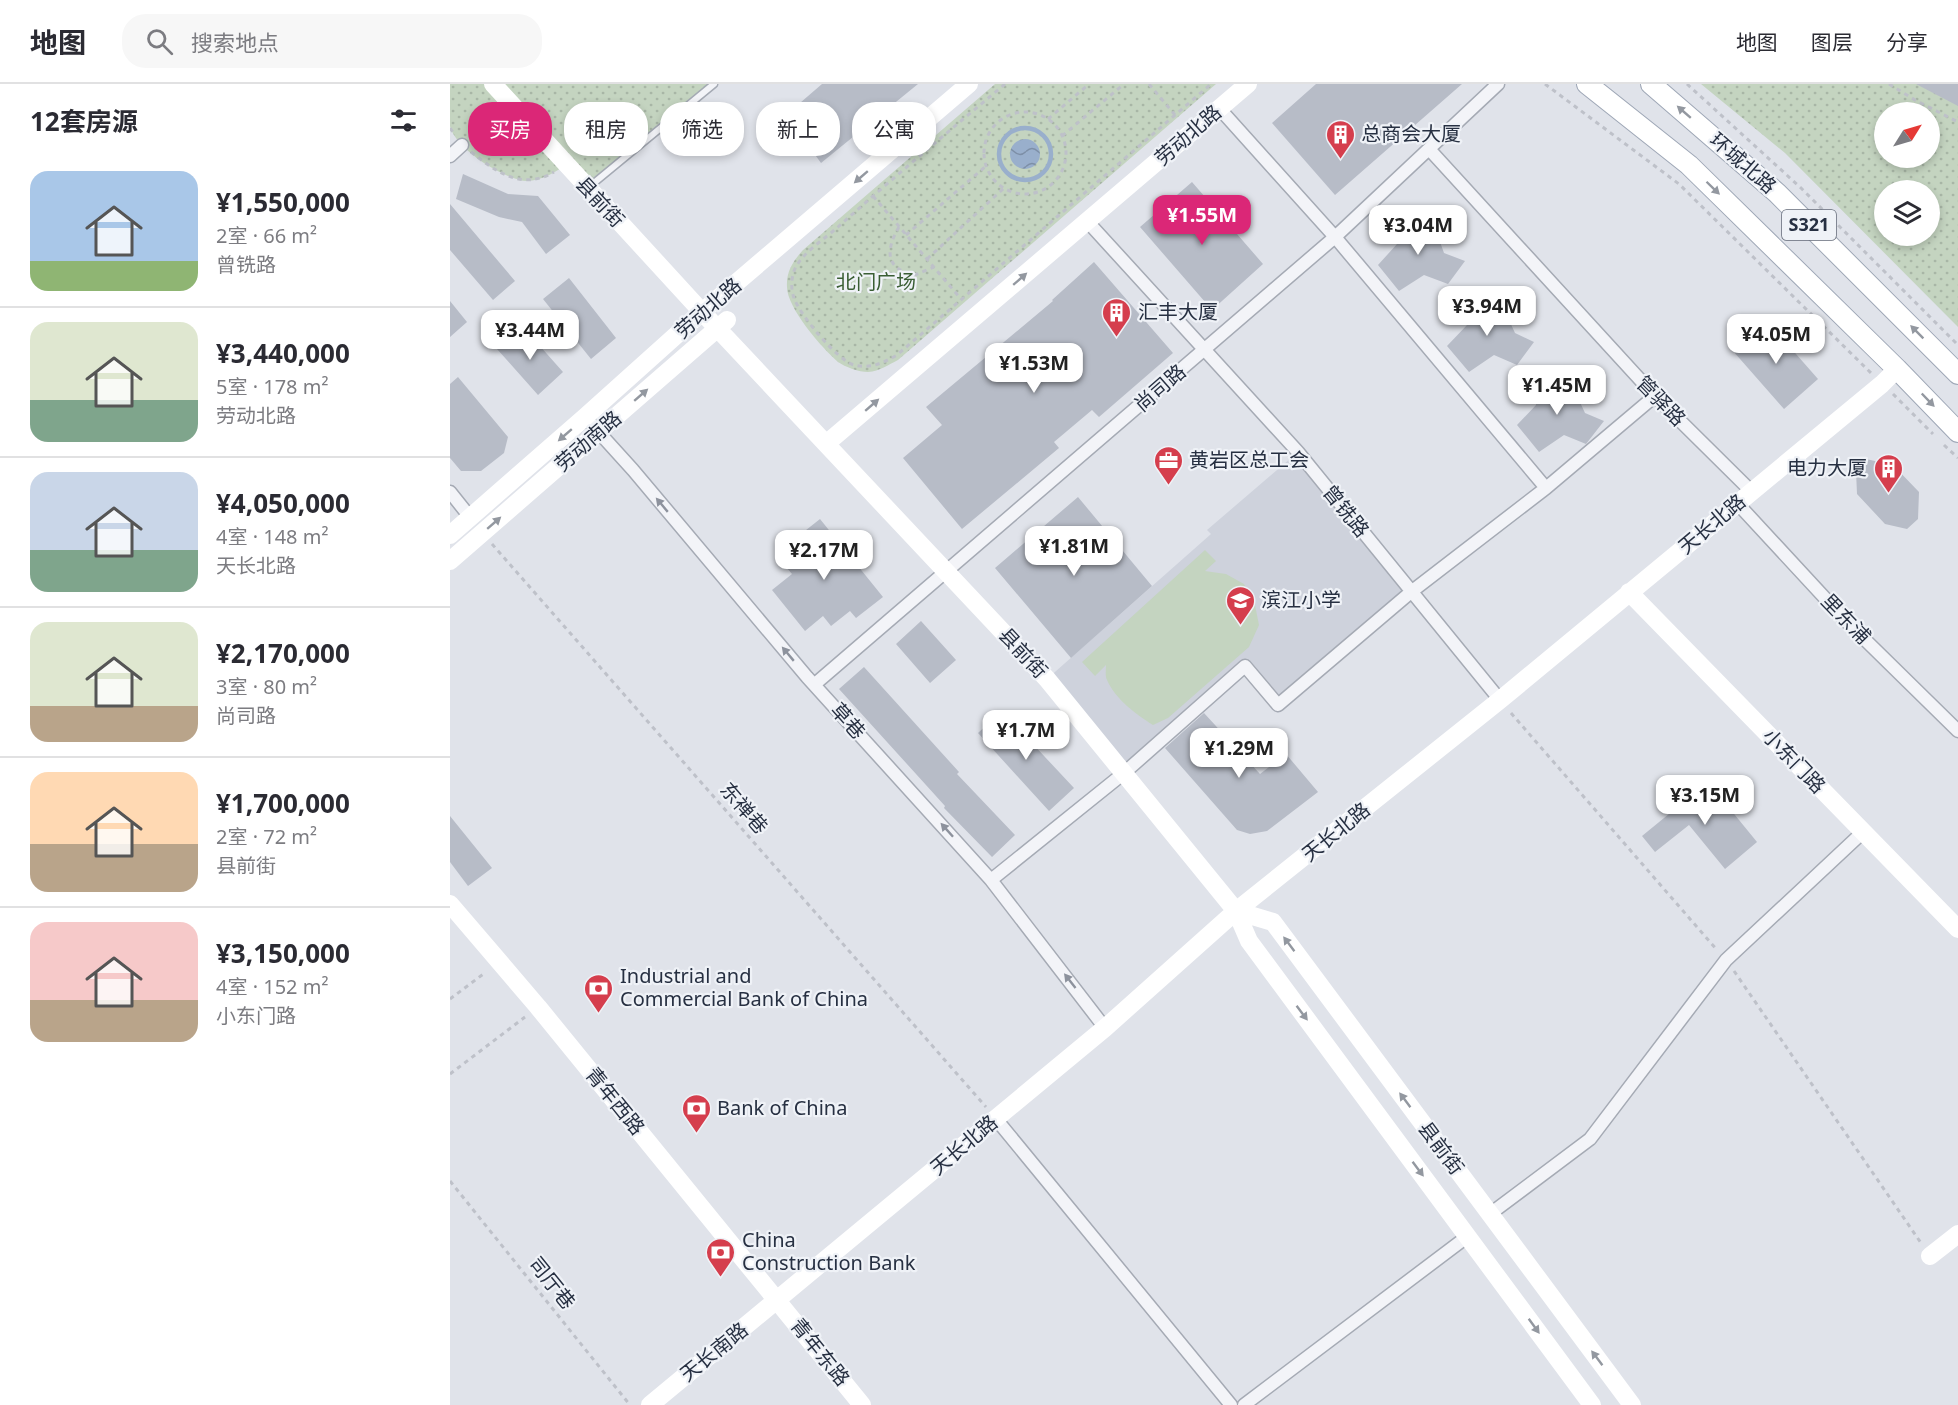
<!DOCTYPE html>
<html lang="zh">
<head>
<meta charset="utf-8">
<style>
	body { margin:0; font-family:"Noto Sans","Noto Sans SC",sans-serif; background:#f7f7f7; color:#2b2b33; height:100vh; display:flex; flex-direction:column; font-size:22px; white-space:nowrap }
	* { box-sizing:border-box; margin:0 }
	p { font-size:20px; color:#7c7c81 }
	.icon { flex:none; width:33px; height:33px; fill:none; stroke:currentColor; stroke-width:2; stroke-linecap:round; stroke-linejoin:round }
	.map { position:relative; flex:1; overflow:hidden }
	.drawer { display:flex; flex-direction:column; background:#fff; width:450px }
	.drawer>* { flex:none }
	.banner { position:absolute; left:18px; top:18px; width:570px; height:54px; display:flex; gap:12px }
	.needle { width:39px; rotate:53deg }
	.fabs { position:absolute; left:1424px; top:18px; display:grid; gap:12px }
	.fabs a { display:grid; place-items:center; width:66px; height:66px; border-radius:50%; background:#fff; box-shadow:0 3px 9px #0003; font-size:30px }
	.price { position:absolute; translate:-50% -51px; padding:0 14px; border-radius:12px; background:#fff; color:#222; font-size:20px; line-height:39px; filter:drop-shadow(0 2px 3px #0008) }
	.price::after { content:''; position:absolute; left:50%; top:36px; width:18px; height:14px; margin-left:-9px; background:inherit; clip-path:polygon(0 0,100% 0,50% 100%) }
	.price.current { background:#db2777; color:#fff }
	ul { padding:0; list-style:none }
	li { display:flex; align-items:center; gap:18px; height:150px; padding:0 30px }
	li+li { border-top:2px solid #e1e1e2 }
	li span { display:grid; place-items:center; flex:none; width:168px; height:120px; border-radius:18px; color:#555 }
	li>.icon { margin-inline-start:auto }
	span .icon { width:72px; height:72px; fill:#fffc; stroke-width:1 }
	li b { font-size:26px }
	h2 { display:flex; justify-content:space-between; align-items:center; height:72px; padding:0 30px; font-size:26px }
	.pill { padding:0 21px; border-radius:24px; background:#fff; box-shadow:0 3px 9px #0003; font-size:21px; line-height:54px }
	.pill.current { background:#db2777; color:#fff }
	header { display:flex; align-items:center; gap:36px; box-sizing:border-box; height:84px; padding:0 30px; background:#fff; border-bottom:2px solid #e1e1e2 }
	header strong { font-size:28px }
	nav { display:flex; gap:33px; margin-inline-start:auto; font-size:21px }
	.search { width:420px; height:54px; background:#f7f7f7; display:flex; align-items:center; gap:15px; box-sizing:border-box; padding:0 21px; border-radius:24px; color:#7c7c81; font-size:22px }
	main { display:flex; flex:1; min-height:0 }
	.map>svg:first-child { display:block }
	.built { fill:#ced2dc }
	.green { fill:url(#green-dots); fill-rule:evenodd }
	.pitch { fill:#c4d4c0 }
	.water { fill:url(#water-waves) }
	.lines { fill:none; stroke-linecap:round; stroke-linejoin:round }
	.stream { stroke:#99afcc; stroke-width:4.5 }
	.building { fill:#b7bcc7 }
	.lane-casing { stroke:#a5aab4; stroke-width:9 }
	.street-casing { stroke:#a5aab4; stroke-width:15 }
	.primary-casing { stroke:#9ea7b6; stroke-width:22 }
	.path { stroke:#bec1c9; stroke-width:3; stroke-dasharray:4.5 4.5; stroke-linecap:butt }
	.lane { stroke:#f3f4f8; stroke-width:6 }
	.street { stroke:#f3f4f8; stroke-width:12 }
	.secondary { stroke:#fff; stroke-width:18 }
	.primary { stroke:#fff; stroke-width:20 }
	.oneway { fill:#9398a0 }
	.oneway2 { fill:#8d929d }
	.labels { text-anchor:middle; stroke-width:4.5; stroke-linejoin:round; paint-order:stroke }
	.shield { fill:#eff2f7; stroke:#636a78; stroke-width:1.5 }
	.shield-label { font-size:18px; font-weight:bold; fill:#273042 }
	.poi-label { font-size:20px; fill:#273042; stroke:#eff2f7; text-anchor:start }
	.street-label { font-size:20px; fill:#273042; stroke:#eff2f7 }
	.park-label { font-size:20px; fill:#3a5e34; stroke:#eff2f7 }
</style>
</head>
<body>
<header>
<strong>地图</strong>
<div class="search"><svg class="icon" aria-label="search" viewBox="0 0 24 24"><circle cx="10" cy="10" r="6"/><path d="M15 15l6 6"/></svg>搜索地点</div>
<nav><a>地图</a><a>图层</a><a>分享</a></nav>
</header>
<main>
<section class="drawer">
<h2>12套房源<svg class="icon" aria-label="filters" viewBox="0 0 24 24"><path d="M4 7h16M4 17h16"/><circle cx="9" cy="7" r="2"/><circle cx="15" cy="17" r="2"/></svg></h2>
<ul>
<li><span style="background:linear-gradient(#a9c7e8 75%,#8fb573 0)"><svg class="icon" aria-label="home" viewBox="0 0 24 24"><path d="M3 11l9-7 9 7M6 9v11h12V9"/></svg></span><div><b>¥1,550,000</b><p>2室 · 66 m²</p><p>曾铣路</p></div></li>
<li><span style="background:linear-gradient(#dfe7d0 65%,#7fa58c 0)"><svg class="icon" aria-label="home" viewBox="0 0 24 24"><path d="M3 11l9-7 9 7M6 9v11h12V9"/></svg></span><div><b>¥3,440,000</b><p>5室 · 178 m²</p><p>劳动北路</p></div></li>
<li><span style="background:linear-gradient(#c9d6e8 65%,#7fa58c 0)"><svg class="icon" aria-label="home" viewBox="0 0 24 24"><path d="M3 11l9-7 9 7M6 9v11h12V9"/></svg></span><div><b>¥4,050,000</b><p>4室 · 148 m²</p><p>天长北路</p></div></li>
<li><span style="background:linear-gradient(#dfe7d0 70%,#b9a48a 0)"><svg class="icon" aria-label="home" viewBox="0 0 24 24"><path d="M3 11l9-7 9 7M6 9v11h12V9"/></svg></span><div><b>¥2,170,000</b><p>3室 · 80 m²</p><p>尚司路</p></div></li>
<li><span style="background:linear-gradient(#ffd9b3 60%,#b9a48a 0)"><svg class="icon" aria-label="home" viewBox="0 0 24 24"><path d="M3 11l9-7 9 7M6 9v11h12V9"/></svg></span><div><b>¥1,700,000</b><p>2室 · 72 m²</p><p>县前街</p></div></li>
<li><span style="background:linear-gradient(#f6c9c9 65%,#b9a48a 0)"><svg class="icon" aria-label="home" viewBox="0 0 24 24"><path d="M3 11l9-7 9 7M6 9v11h12V9"/></svg></span><div><b>¥3,150,000</b><p>4室 · 152 m²</p><p>小东门路</p></div></li>
</ul>
</section>
<div class="map">
<svg width="1508" height="1321" viewBox="0 0 1508 1321">
	<defs>
		<pattern id="green-dots" width="8" height="8" patternUnits="userSpaceOnUse" patternTransform="scale(1.5)"><rect width="8" height="8" fill="#c4d4c0"/><path d="M2 2h.1M6 6h.1" fill="none" stroke="#a8b6a6" stroke-width="1.8" stroke-linecap="round"/></pattern>
		<pattern id="water-waves" width="16" height="10" patternUnits="userSpaceOnUse" patternTransform="scale(1.5)"><rect width="16" height="10" fill="#99afcc"/><path d="M0 5q4-4 8 0t8 0" fill="none" stroke="#7d8fa7"/></pattern>
	</defs>
	<rect width="100%" height="100%" fill="#e0e3ea"/>
	<path class="built" d="M848,368L961,508L828,621L795,582L674,689L597,595L761,450L757,446Z"/>
	<path class="green" d="M0,0H264L137,104L116,81C105,88 91,97 77,97C55,96 5,65 0,42C0,30 0,13 0,0Z
		M545,0H766L448,276C438,281 430,287 418,288C409,288 395,283 388,278C372,264 337,224 337,203C336,188 343,177 353,166Z
		M1251,0H1508V243L1335,69ZM1434,28H1479V74H1434ZM1434,106H1479V152H1434Z"/>
	<path class="pitch" d="M755,466L766,477L755,487L776,490L794,500L804,516L809,541L799,563L718,634L703,641C686,630 666,616 657,596C655,592 656,586 656,581L645,592L632,578Z"/>
	<path class="water" d="M560 70a15 15 0 1 1 30 0a15 15 0 1 1-30 0Z"/>
	<g class="lines">
		<path class="stream" d="M549 70a26 26 0 1 1 52 0a26 26 0 1 1-52 0Z"/>
	</g>
	<path class="building" d="M372,0H468L371,79L336,31Z
		M866,0H1012L885,111L822,39Z
		M1466,0H1508V22Z
		M13,90L58,110L88,112L120,151L96,170L72,138L49,133L6,115Z
		M742,98L813,180L762,226L690,143Z
		M0,120L65,197L43,216L0,166Z
		M973,128L976,150L989,155L994,169L1015,177L998,200L974,191L949,207L928,181L947,160L946,139Z
		M644,178L723,269L649,333L642,326L604,358L609,364L512,445L453,374L492,341L476,323L603,217L602,216Z
		M119,194L166,254L141,275L93,215Z
		M1043,209L1046,231L1059,236L1065,249L1084,258L1067,281L1044,271L1019,288L997,262L1017,241L1016,219Z
		M0,217L17,238L0,253Z
		M1317,237L1368,295L1334,325L1283,267Z
		M73,243L113,288L88,311L47,265Z
		M1112,288L1116,310L1129,316L1135,329L1154,337L1136,360L1114,351L1089,368L1067,341L1086,321V299Z
		M8,293L58,353L54,369L31,387H11L0,374V300Z
		M1416,375L1443,381L1469,408L1468,435L1457,445L1435,440L1407,410L1406,387Z
		M628,413L702,502L621,574L545,484Z
		M370,435L433,513L406,534L400,527L381,542L373,532L355,547L322,506L342,490L331,477L351,461L346,454Z
		M471,537L506,576L480,599L446,560Z
		M414,583L509,688L507,690L565,751L542,773L494,724L495,722L389,605Z
		M552,627L624,704L599,727L528,649Z
		M754,629L810,690L836,670L868,708L817,747L800,750L787,746L715,664Z
		M1258,698L1307,758L1275,785L1239,741L1205,768L1192,752Z
		M0,732L42,784L18,802L0,778Z"/>
	<g class="lines">
		<defs>
			<path id="lane" d="M139,103L264,0"/>
			<path id="street" d="M769,24L885,153L1096,404
				M979,65L1205,312L1301,407
				M0,72L12,61
				M637,137L848,368L1050,616
				M135,333L183,386L357,593L541,796L655,944
				M0,408L20,433
				M1287,419L1398,539L1508,647
				M365,600L885,153L1048,0
				M541,796L674,689L795,582L828,621L961,508L1096,404L1205,312
				M546,1035L781,1321
				M1040,1130L1140,1055L1276,876L1413,748
				M794,1321L1018,1152"/>
			<path id="primary" d="M1137,0L1239,81L1447,285L1508,348
				M1201,0L1327,109L1508,290"/>
		</defs>
		<use href="#lane" class="lane-casing"/>
		<use href="#street" class="street-casing"/>
		<use href="#primary" class="primary-casing"/>
		<path class="path" d="M555,0C499,47 443,94 389,142C375,155 351,169 344,187C341,196 341,206 344,214C350,231 387,276 404,281C421,285 433,279 447,271L761,0
			M699,0L725,31
			M1095,0L1229,100L1421,289
			M1237,0L1351,104L1508,261
			M1439,0L1465,16L1508,38
			M534 69a41 41 0 1 1 82 0a41 41 0 1 1-82 0Z
			M598,35L639,0
			M0,44L5,51
			M22,52L49,29
			M612,52L674,0
			M21,68C47,88 71,107 104,88
			M423,112L511,215
			M449,143C436,165 434,185 465,191L484,183
			M456,151L536,82
			M477,175L554,104
			M1443,310L1483,350
			M1494,361L1508,374
			M42,460L536,1023
			M1061,629L1267,866
			M1284,887L1471,1159
			M0,915L36,888
			M0,990L75,933
			M0,1097L180,1321"/>
		<use href="#lane" class="lane"/>
		<use href="#street" class="street"/>
		<path class="secondary" d="M43,0L252,228L597,595L786,827L799,857L1142,1321
			M377,359L798,0
			M0,451L135,333L252,228L519,0
			M0,477L277,236
			M1179,508L1508,845
			M0,820L88,923L412,1321
			M786,827L823,838L1182,1321
			M1480,1172L1508,1150
			M200,1321L655,944L786,827L1050,616L1432,300L1447,285"/>
		<use href="#primary" class="primary"/>
	</g>
	<defs><path id="oneway-solid" d="M-6-.8H1V-3.2L6.5 0L1 3.2V.8H-6Z" transform="scale(1.5)"/></defs>
	<g class="oneway">
		<use href="#oneway-solid" transform="translate(1234 28) rotate(-139)"/>
		<use href="#oneway-solid" transform="translate(411 93) rotate(139)"/>
		<use href="#oneway-solid" transform="translate(1263 104) rotate(44)"/>
		<use href="#oneway-solid" transform="translate(570 195) rotate(-41)"/>
		<use href="#oneway-solid" transform="translate(1467 248) rotate(-135)"/>
		<use href="#oneway-solid" transform="translate(191 311) rotate(-41)"/>
		<use href="#oneway-solid" transform="translate(1478 316) rotate(46)"/>
		<use href="#oneway-solid" transform="translate(422 321) rotate(-41)"/>
		<use href="#oneway-solid" transform="translate(115 351) rotate(139)"/>
		<use href="#oneway-solid" transform="translate(44 439) rotate(-41)"/>
		<use href="#oneway-solid" transform="translate(839 860) rotate(-127)"/>
		<use href="#oneway-solid" transform="translate(852 929) rotate(53)"/>
		<use href="#oneway-solid" transform="translate(955 1016) rotate(-127)"/>
		<use href="#oneway-solid" transform="translate(968 1085) rotate(53)"/>
		<use href="#oneway-solid" transform="translate(1084 1242) rotate(54)"/>
		<use href="#oneway-solid" transform="translate(1147 1274) rotate(-127)"/>
	</g>
	<g class="oneway2">
		<use href="#oneway-solid" transform="translate(212 421) rotate(-130)"/>
		<use href="#oneway-solid" transform="translate(338 570) rotate(-130)"/>
		<use href="#oneway-solid" transform="translate(497 746) rotate(-132)"/>
		<use href="#oneway-solid" transform="translate(620 897) rotate(-128)"/>
	</g>
	<defs>
		<symbol id="building-pin" viewBox="-11 -11 22 30"><path d="M0 17L-7.5 6A9.5 9.5 0 1 1 7.5 6Z" fill="#d53e4d" stroke="#eff2f7"/><path d="M-4-6H4V6H1V3H-1V6H-4ZM-2.5-4.3h1.7v1.8h-1.7ZM.8-4.3h1.7v1.8H.8ZM-2.5-1h1.7V.8h-1.7ZM.8-1h1.7V.8H.8Z" fill="#fff"/></symbol>
		<symbol id="office-pin" viewBox="-11 -11 22 30"><path d="M0 17L-7.5 6A9.5 9.5 0 1 1 7.5 6Z" fill="#d53e4d" stroke="#eff2f7"/><path d="M-6-3h4V-5.5h4V-3h4V5H-6ZM-1-4.5V-3h2v-1.5ZM-6 0V1H6V0Z" fill="#fff"/></symbol>
		<symbol id="school-pin" viewBox="-11 -11 22 30"><path d="M0 17L-7.5 6A9.5 9.5 0 1 1 7.5 6Z" fill="#d53e4d" stroke="#eff2f7"/><path d="M0-5L7-2L0 1L-7-2ZM-4 1L0 2.5L4 1V4Q0 6-4 4Z" fill="#fff"/></symbol>
		<symbol id="bank-pin" viewBox="-11 -11 22 30"><path d="M0 17L-7.5 6A9.5 9.5 0 1 1 7.5 6Z" fill="#d53e4d" stroke="#eff2f7"/><path d="M-6-4H6V4H-6ZM0-2.3a2.3 2.3 0 1 0 0 4.6a2.3 2.3 0 1 0 0-4.6Z" fill="#fff"/></symbol>
	</defs>
	<g fill-rule="evenodd">
		<use href="#building-pin" x="874" y="34" width="33" height="45"/>
		<use href="#building-pin" x="650" y="212" width="33" height="45"/>
		<use href="#office-pin" x="702" y="360" width="33" height="45"/>
		<use href="#building-pin" x="1422" y="368" width="33" height="45"/>
		<use href="#school-pin" x="774" y="500" width="33" height="45"/>
		<use href="#bank-pin" x="132" y="888" width="33" height="45"/>
		<use href="#bank-pin" x="230" y="1008" width="33" height="45"/>
		<use href="#bank-pin" x="254" y="1152" width="33" height="45"/>
	</g>
	<g class="labels">
		<rect class="shield" x="1332" y="126" width="54" height="30" rx="4.5"/>
		<g class="shield-label">
			<text x="1359" y="147">S321</text>
		</g>
		<g class="poi-label">
			<text x="911" y="57">总商会大厦</text>
			<text x="688" y="235">汇丰大厦</text>
			<text x="739" y="383">黄岩区总工会</text>
			<text x="1417" y="391" text-anchor="end">电力大厦</text>
			<text x="811" y="523">滨江小学</text>
			<text x="170" y="899">Industrial and<tspan x="170" dy="23">Commercial Bank of China</tspan></text>
			<text x="267" y="1031">Bank of China</text>
			<text x="292" y="1163">China<tspan x="292" dy="23">Construction Bank</tspan></text>
		</g>
		<g class="street-label">
			<text transform="translate(738 51) rotate(-41)" y="7">劳动北路</text>
			<text transform="translate(1293 79) rotate(41)" y="7">环城北路</text>
			<text transform="translate(150 118) rotate(47)" y="7">县前街</text>
			<text transform="translate(258 224) rotate(-41)" y="7">劳动北路</text>
			<text transform="translate(710 304) rotate(-41)" y="7">尚司路</text>
			<text transform="translate(1211 317) rotate(46)" y="7">管驿路</text>
			<text transform="translate(138 357) rotate(-41)" y="7">劳动南路</text>
			<text transform="translate(896 427) rotate(51)" y="7">曾铣路</text>
			<text transform="translate(1262 440) rotate(-40)" y="7">天长北路</text>
			<text transform="translate(1396 535) rotate(46)" y="7">里东浦</text>
			<text transform="translate(573 569) rotate(47)" y="7">县前街</text>
			<text transform="translate(398 637) rotate(48)" y="7">草巷</text>
			<text transform="translate(1344 677) rotate(46)" y="7">小东门路</text>
			<text transform="translate(294 724) rotate(49)" y="7">东禅巷</text>
			<text transform="translate(886 748) rotate(-39)" y="7">天长北路</text>
			<text transform="translate(165 1017) rotate(51)" y="7">青年西路</text>
			<text transform="translate(514 1061) rotate(-40)" y="7">天长北路</text>
			<text transform="translate(991 1064) rotate(53)" y="7">县前街</text>
			<text transform="translate(102 1199) rotate(51)" y="7">司厅巷</text>
			<text transform="translate(264 1268) rotate(-39)" y="7">天长南路</text>
			<text transform="translate(370 1268) rotate(51)" y="7">青年东路</text>
		</g>
		<g class="park-label">
			<text x="426" y="205">北门广场</text>
		</g>
	</g>
</svg>
<div class="fabs">
<a><svg class="needle" viewBox="-14 -14 28 28"><path d="M0-13l5 13h-10z" fill="#e53935"/><path d="M0 13l5-13h-10z" fill="#7c7c81"/></svg></a>
<a><svg class="icon" aria-label="layers" viewBox="0 0 24 24"><path d="M12 4l9 5-9 5-9-5zM3 14l9 5 9-5"/></svg></a>
</div>
<b class="price current" style="left:752px;top:162px">¥1.55M</b>
<b class="price" style="left:968px;top:172px">¥3.04M</b>
<b class="price" style="left:1037px;top:253px">¥3.94M</b>
<b class="price" style="left:80px;top:277px">¥3.44M</b>
<b class="price" style="left:1326px;top:281px">¥4.05M</b>
<b class="price" style="left:584px;top:310px">¥1.53M</b>
<b class="price" style="left:1107px;top:332px">¥1.45M</b>
<b class="price" style="left:624px;top:493px">¥1.81M</b>
<b class="price" style="left:374px;top:497px">¥2.17M</b>
<b class="price" style="left:576px;top:677px">¥1.7M</b>
<b class="price" style="left:789px;top:695px">¥1.29M</b>
<b class="price" style="left:1255px;top:742px">¥3.15M</b>
<div class="banner">
<a class="pill current">买房</a>
<a class="pill">租房</a>
<a class="pill">筛选</a>
<a class="pill">新上</a>
<a class="pill">公寓</a>
</div>
</div>
</main>
</body>
</html>
